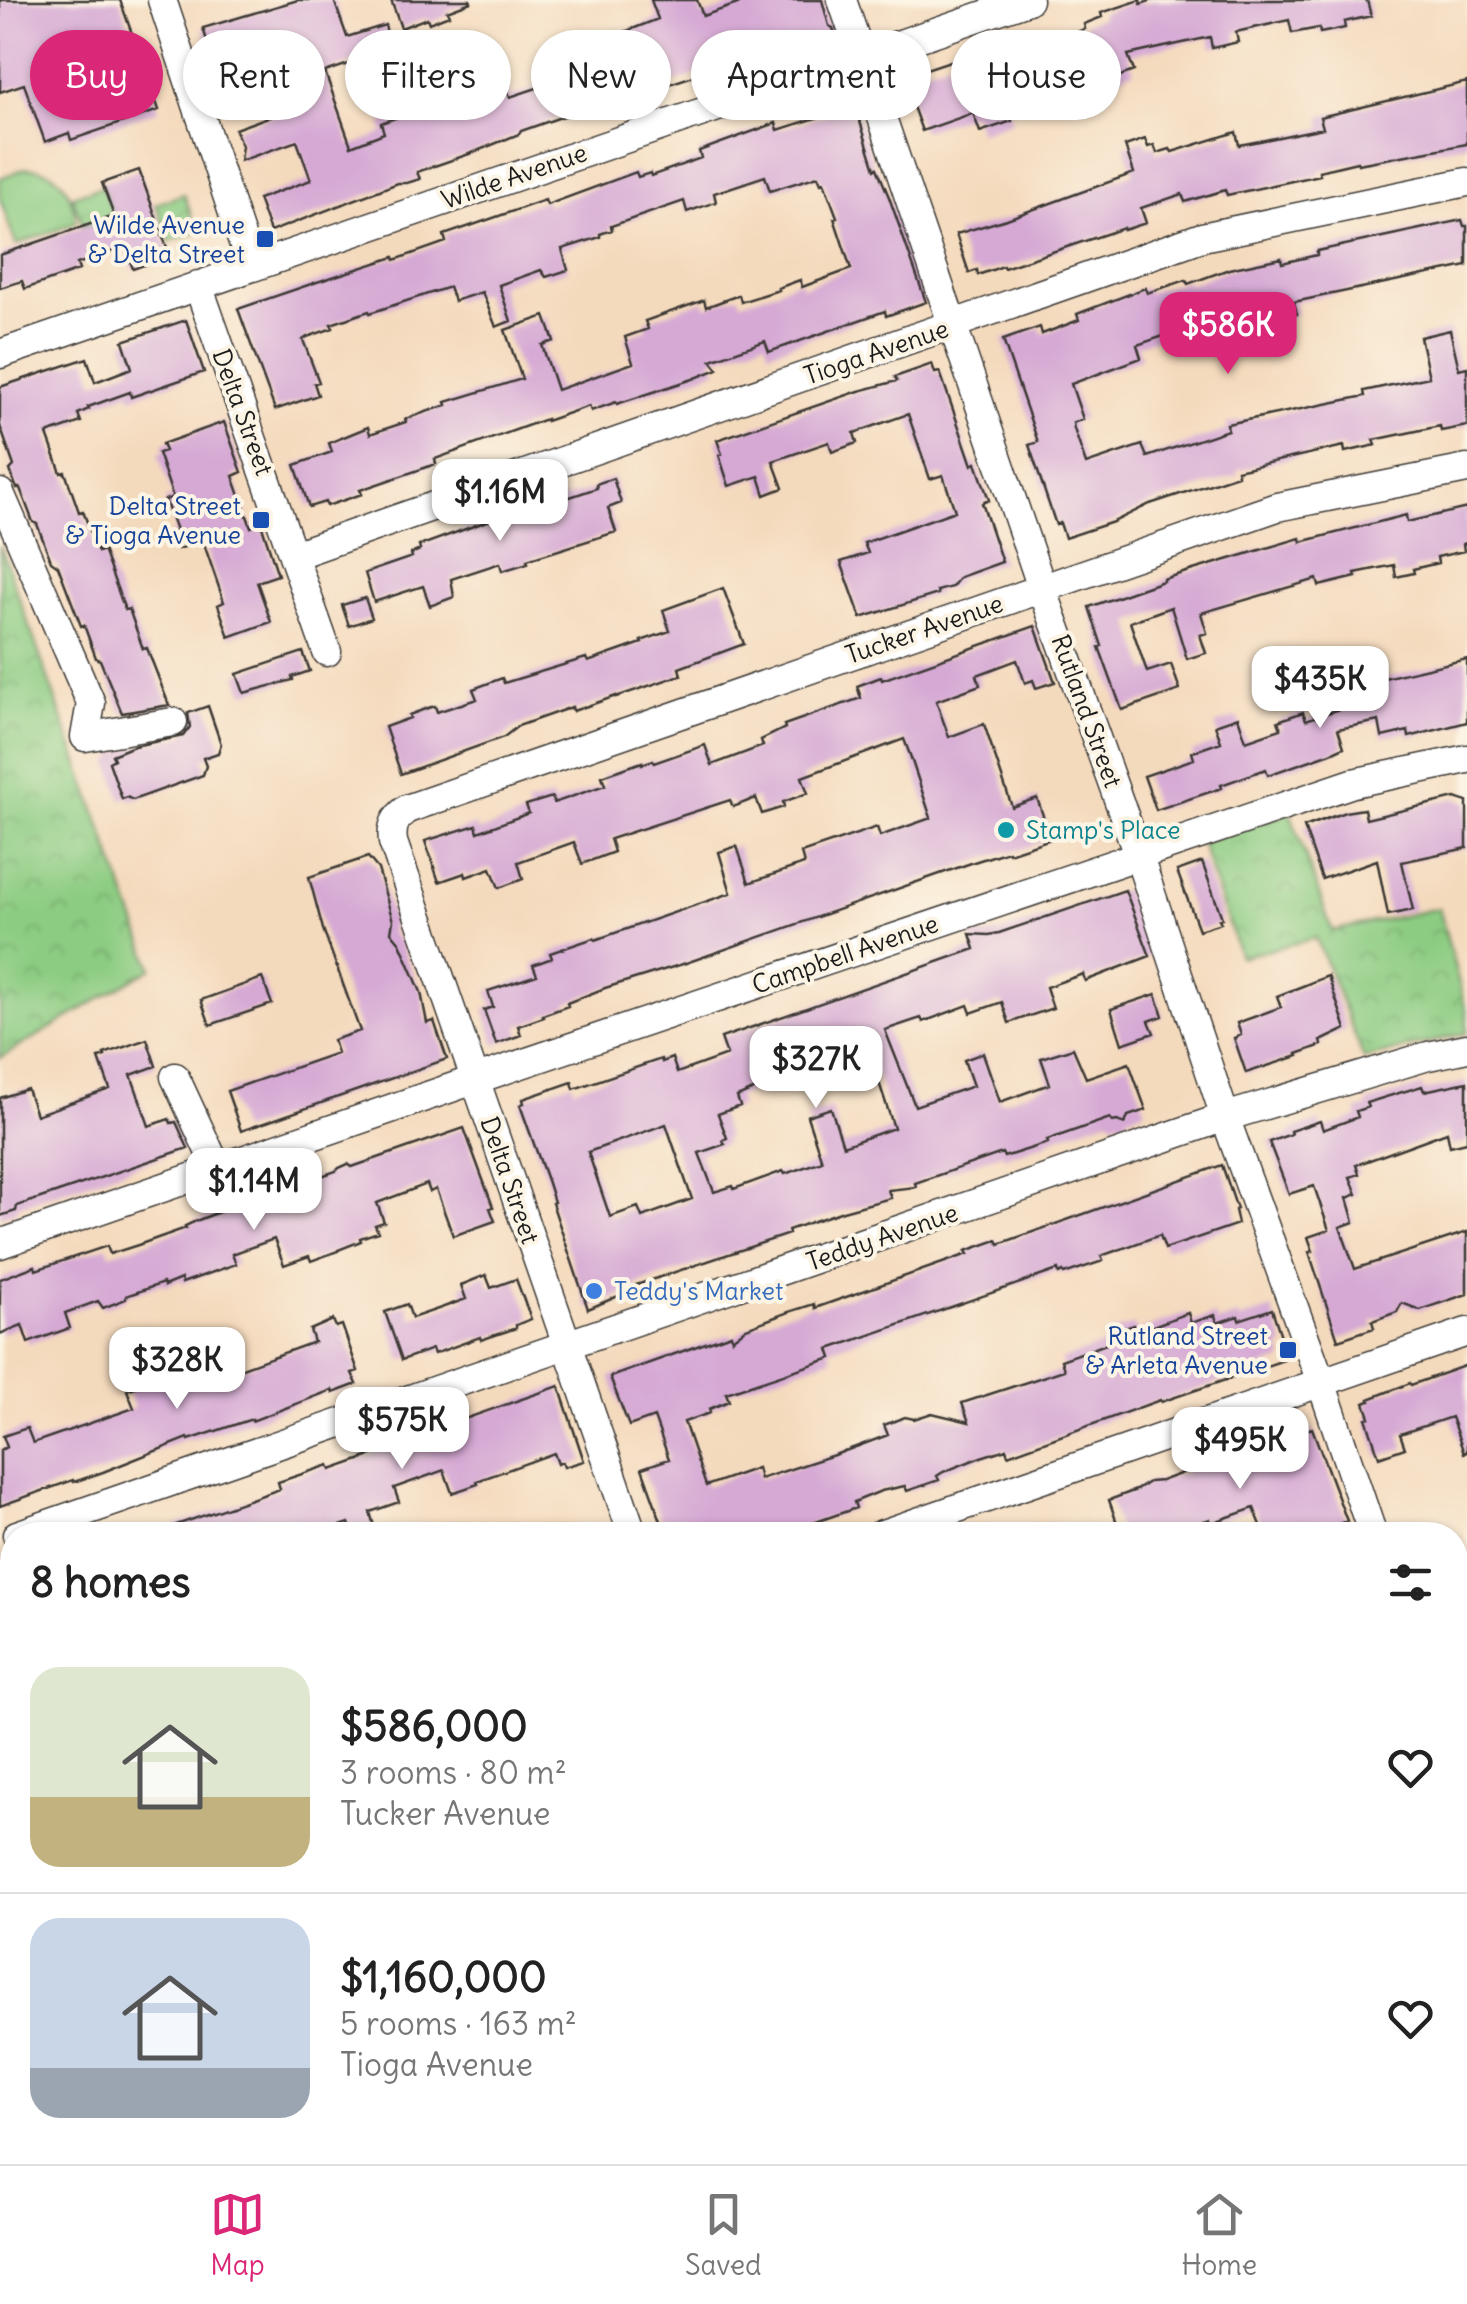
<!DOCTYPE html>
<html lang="en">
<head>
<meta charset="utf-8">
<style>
	body { margin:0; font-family:Delius,sans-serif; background:#f2f2f2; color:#222; height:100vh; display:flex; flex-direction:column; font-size:38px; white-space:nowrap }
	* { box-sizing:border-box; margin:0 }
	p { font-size:32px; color:#767676 }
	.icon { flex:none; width:55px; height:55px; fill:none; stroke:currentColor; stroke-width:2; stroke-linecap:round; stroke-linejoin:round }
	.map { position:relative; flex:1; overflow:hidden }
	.drawer { position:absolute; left:0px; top:1522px; width:1468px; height:642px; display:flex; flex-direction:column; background:#fff; border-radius:40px 40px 0 0; box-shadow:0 2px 8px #0004 }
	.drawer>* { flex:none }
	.banner { position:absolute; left:30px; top:30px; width:1408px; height:90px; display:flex; gap:20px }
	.price { position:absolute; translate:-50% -85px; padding:0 22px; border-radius:20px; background:#fff; color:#222; font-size:32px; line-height:65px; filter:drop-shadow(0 2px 5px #0008) }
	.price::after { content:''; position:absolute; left:50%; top:60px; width:30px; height:22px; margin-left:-15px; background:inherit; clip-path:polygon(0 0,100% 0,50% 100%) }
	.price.selected { background:#db2777; color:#fff }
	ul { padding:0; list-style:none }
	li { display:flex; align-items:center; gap:30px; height:250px; padding:0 30px }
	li+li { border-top:2px solid #e0e0e0 }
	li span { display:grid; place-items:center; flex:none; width:280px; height:200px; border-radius:30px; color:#555 }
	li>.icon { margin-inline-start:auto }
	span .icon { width:120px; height:120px; fill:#fffc; stroke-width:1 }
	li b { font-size:42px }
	h2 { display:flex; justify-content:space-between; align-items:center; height:120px; padding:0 30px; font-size:42px }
	.chip { padding:0 35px; border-radius:45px; background:#fff; box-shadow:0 2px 8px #0004; font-size:35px; line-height:90px }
	.chip.selected { background:#db2777; color:#fff }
	.tabs { display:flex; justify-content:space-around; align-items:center; height:140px; border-top:2px solid #e0e0e0; background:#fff; font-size:28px; color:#767676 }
	.tabs a { display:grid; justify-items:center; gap:5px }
	.tabs .selected { color:#db2777 }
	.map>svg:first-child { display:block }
	.grass { fill:#8ccc82; stroke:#54744f; stroke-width:2.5 }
	.park { fill:url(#park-crowns); stroke:#54744f; stroke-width:2.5 }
	.building { fill:#d5a9d4; fill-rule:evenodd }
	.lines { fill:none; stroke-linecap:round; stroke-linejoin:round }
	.minor-casing { stroke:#3c3834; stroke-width:31 }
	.minor { stroke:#fff; stroke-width:28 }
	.transit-dot { fill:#1a4fb4; stroke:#fcf5e5; stroke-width:4 }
	.culture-dot { fill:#0f9aa8; stroke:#fcf5e5; stroke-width:4 }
	.shop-dot { fill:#3f7fe0; stroke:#fcf5e5; stroke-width:4 }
	.labels { text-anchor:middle; stroke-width:8; stroke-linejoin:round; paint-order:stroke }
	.street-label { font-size:25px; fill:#1c1c1c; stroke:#fcf5e5 }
	.transit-label { font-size:25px; fill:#164399; stroke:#fcf5e5; text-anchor:end }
	.culture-label { font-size:25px; fill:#0d838f; stroke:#fcf5e5; text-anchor:start }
	.shop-label { font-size:25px; fill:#366cbe; stroke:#fcf5e5; text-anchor:start }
</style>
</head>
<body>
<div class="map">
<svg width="1467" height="2164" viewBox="0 0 1467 2164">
	<defs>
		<pattern id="park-crowns" width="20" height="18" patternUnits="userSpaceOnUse" patternTransform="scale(2.5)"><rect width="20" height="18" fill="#8ccc82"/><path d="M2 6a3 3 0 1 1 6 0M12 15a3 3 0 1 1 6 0" fill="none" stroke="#78af70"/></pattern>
	</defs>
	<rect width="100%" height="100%" fill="#fcf5e5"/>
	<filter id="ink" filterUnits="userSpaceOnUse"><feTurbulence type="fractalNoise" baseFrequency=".01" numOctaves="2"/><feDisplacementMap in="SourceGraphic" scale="20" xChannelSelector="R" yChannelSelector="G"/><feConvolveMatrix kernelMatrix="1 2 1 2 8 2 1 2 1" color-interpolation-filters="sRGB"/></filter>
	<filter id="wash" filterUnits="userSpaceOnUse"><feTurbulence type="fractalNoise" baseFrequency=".0048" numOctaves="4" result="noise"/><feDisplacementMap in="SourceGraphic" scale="40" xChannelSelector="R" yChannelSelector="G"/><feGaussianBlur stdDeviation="2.25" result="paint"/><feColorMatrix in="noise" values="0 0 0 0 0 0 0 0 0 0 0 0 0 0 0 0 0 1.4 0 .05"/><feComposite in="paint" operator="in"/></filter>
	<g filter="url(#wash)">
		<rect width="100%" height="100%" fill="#f4dabd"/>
		<path class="grass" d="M26,168C61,167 73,192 76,223L16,245L0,199V178Z"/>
		<path class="park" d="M103,186L114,216L83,227L72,196Z
			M184,194L197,232L169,242L156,204Z
			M0,545L152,968L0,1058Z
			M1290,812L1332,931L1439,908L1467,1014V1033L1364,1059L1316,938L1240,957L1201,843Z
			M1220,2153L1223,2164H973L969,2153Z"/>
		<g id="blocks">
			<path class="building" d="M0,0H120L159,110L71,140L69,133L45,142L24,84L0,92Z
				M298,0H334L347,37L385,25L396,68L366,78L360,60L325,72L351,146L384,133L381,123L429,106L427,100L452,91L448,82L498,65L510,97L561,80L552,54L603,37L604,40L658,19L651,0H697L703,16L749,0H822L829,26L833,28L836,37L806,47L805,44L729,72L726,65L574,116L573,113L561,117L521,131L519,134L472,153L417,172L420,179L407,183H398L270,232L258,199L311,180L297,141L240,161L242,146L235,129L312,101L290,38L237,56L239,62L235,63L239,75L220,82L203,28Z
				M391,0H470L471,2L447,11L449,15L429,23L427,18L401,28Z
				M1140,0L1141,4L1153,0H1367L1371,16L1344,22L1345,28L1320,33L1319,28L1292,33L1289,20L1236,32L1238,42L1212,48L1210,37L1128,55L1134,71L1104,82L1101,73L1029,98L1031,102L1008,110L1012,121L980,132L973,113L922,131L902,77L1010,41L1012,48L1020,45L1022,52L1085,29L1084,24L1102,17L1101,13Z
				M1467,82V144L1358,164L1357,162L1319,171L1320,175L1227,195L1225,190L1185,202L1182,194L1141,208L1146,223L1124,230V228L1004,268L1003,266L978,275L977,270L969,273L956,234L1007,219L1134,173L1125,146L1145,139L1148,147L1154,145L1157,153L1170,149L1172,152L1236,132L1239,145L1260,141L1323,128L1320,117Z
				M846,98L853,116L858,115L875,169L877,168L889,197L926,302L886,316L885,311L769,352L765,341L711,360L718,369L693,379L617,404L616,402L591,411L589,406L546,421V419L435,459L436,464L360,490L362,494L327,506L325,502L309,507L295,465L332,452L329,443L368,427L370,434L406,422L405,419L447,405L446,402L522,379L505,330L545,316L554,341L542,345L557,390L633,363L625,337L648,329L645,321L704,300L706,307L739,295L741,302L779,290L778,288L800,280L802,287L851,269L834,218L837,217L824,182L821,183L818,176L770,191L765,176L714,193L716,202L687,212L684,201L611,226L612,230L600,234V237L562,249L568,270L546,277L541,270L499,285L511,321L496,327L482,292L454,301L449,287L370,313L369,311L331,324L333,328L307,337L303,340L319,382L314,383L318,395L275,410L238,309L317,282L394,257L395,260L446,242L444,235L545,200L547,205L636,172L638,177L650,173L651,176L701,158L699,151L776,123L778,130L829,114L826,104Z
				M139,170L170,256L133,269L125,247L77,264L79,270L25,289L22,281L0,288V255L114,216L102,183Z
				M1462,220L1464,226H1467V266L1294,302L1297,314L1249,324L1246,311L1214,322L1213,319L1137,345L1141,358L1071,384L1083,419L1073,423L1074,429L1086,464L1142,445L1147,457L1228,430L1227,424L1365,396L1364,391L1429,377L1420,337L1450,330L1459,369L1467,367V426L1441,431L1440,426L1374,440L1376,445L1345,452L1344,446L1237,470L1238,475L1150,504L1113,522L1065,538L1060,523L1056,525L1029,445L1038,442L1003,340L1040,327L1042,334L1079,320L1077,314L1145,288L1147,293L1186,280L1188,284L1229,269L1281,258L1282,263L1317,255V251Z
				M186,320L204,372L131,397L130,392L88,407L89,409L78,414L81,422L47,434L61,473L65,472L79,512L83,511L98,552L103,550L125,610L129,609L143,649L147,648L169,705L122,713L100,660L96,658L84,625L81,626L58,566L51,561L37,524L33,522L20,488H17L15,484L10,470L14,466L0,426V387L87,358L95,382L132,368L123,341Z
				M932,364L935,373L940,372L972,465L976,463L989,500L982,503L1002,562L960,577L952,587L937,591L938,594L861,618L841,562L868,553L864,543L955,511L943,475L930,479L908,414L854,433L857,443L832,452L829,442L773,461L783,488L765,495L759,476L729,486L719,455L722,454L717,440L859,391L897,381L895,377Z
				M224,422L242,472L233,476L251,527L261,523L278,575L257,582L271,622L229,637L218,605L224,602L203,541L178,549L172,531L176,530L165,500L173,497L158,453L165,451L162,444Z
				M613,478L621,503L608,508L616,532L527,560L528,563L502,571L500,563L451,579L454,597L430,606L423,586L374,602L365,573L412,557L411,554L420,550L419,546L520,509L562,496L564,499L597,488L596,484Z
				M1467,508V543L1463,544L1464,551L1437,557L1438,563L1413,569L1414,573L1396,577L1394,565L1355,573L1356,577L1319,586L1317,579L1201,613L1207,633L1200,635L1206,653L1187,659L1171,607L1130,622L1147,672L1171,664L1180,690L1122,710L1099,647L1102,646L1089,607L1163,581V579L1300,538L1301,542L1406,515L1407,522Z
				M723,588L744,644L679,668L681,675L616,697V696L573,711L572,707L518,726L504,737L401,774L385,727L410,718L409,715L428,708L435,706L437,712L477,699L473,689L502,678L504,683L586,658L588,662L642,643L641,641L670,631L663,610Z
				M365,598L372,618L349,626L342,605Z
				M1035,626L1055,682L1036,688L1033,680L1025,683L1017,660L977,675L980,685L936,701L949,737L984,724L1012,807L1037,798L1051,839L1009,853L1008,851L974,862L686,963L605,988L567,1003L568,1006L543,1015L544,1017L518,1026L521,1035L496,1044L484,1010L493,1007L488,991L537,975L533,965L552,958L550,953L594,938L595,940L731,893L719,852L737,846L749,883L804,864L801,853L877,827L880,836L931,818L910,755L904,739L802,777L808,793L783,802L784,807L762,814L756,798L733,807L730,800L610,839L614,852L582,864L574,842L518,862L523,879L499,888L491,868L466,877L465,873L439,882L425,841L476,825L478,832L529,813L526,805L552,797L554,803L605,785L602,776L642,762V764L653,760L654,763L705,745L712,765L763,746L761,740L785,728L784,725L861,698L857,686L881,677L882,680Z
				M303,652L310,671L292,677L293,680L244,693L237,674Z
				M1467,659V722L1409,737L1408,731L1382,737L1379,721L1338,729L1344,747L1331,753L1268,775L1266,769L1221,785L1222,788L1156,810L1144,776L1194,759L1192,752L1221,742L1215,725L1238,717L1246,741L1281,729L1278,721L1303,712L1306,720L1349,706L1343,678L1365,673L1367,682Z
				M208,706L221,744L218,753L203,758L206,766L203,775L133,800L127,797L122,799L109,762L114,759L112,755L134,746L183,736L190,727L188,713Z
				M1455,798L1467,802V848L1402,862L1413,910L1388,915L1377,860L1322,879L1304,827L1345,812L1364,809L1366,819Z
				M368,857L378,869L393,921L391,932L400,943L421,992L427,1023L434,1021L447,1059L241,1131L227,1091L337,1053L333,1040L360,1031L323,929L309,877Z
				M1202,862L1222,918L1219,919L1221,923L1199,930L1177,871Z
				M1125,890L1150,956L1085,981L1083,974L1046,987L1053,1008L1009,1023L1002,1002L971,1013L968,1005L923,1022L921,1018L885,1030L915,1106L973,1086L964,1060L983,1053L1000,1102L1050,1084L1041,1058L1073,1048L1086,1078L1129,1063L1146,1110L1128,1116L1125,1124L1117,1121L1112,1122L1110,1118L1047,1140L1048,1143L1004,1157L1002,1153L915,1183L916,1187L888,1190L891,1198L843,1211L788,1230L789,1234L636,1285L637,1288L588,1309L552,1203L554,1202L548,1183L520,1105L524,1103L523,1099L572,1082L574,1089L661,1059L662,1062L672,1058L677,1073L727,1055L721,1038L975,949L970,934L989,935L999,933ZM870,1055L894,1128L843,1146L831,1108L807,1116L822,1161L785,1174L783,1171L734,1189L733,1186L714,1192L699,1153L725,1144L723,1140L727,1138L718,1114L740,1106L737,1097L777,1080L775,1074L821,1058L825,1070ZM666,1124L692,1199L642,1217L638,1207L610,1217L588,1152Z
				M1328,976L1346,1029L1321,1041L1322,1045L1297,1054L1298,1056L1246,1073L1234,1038L1241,1035L1237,1023L1281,1007L1277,996Z
				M262,978L272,1004L210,1025L201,1000Z
				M1156,994L1163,1016L1149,1021L1154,1033L1122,1044L1111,1009Z
				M147,1039L156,1066L131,1075L149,1126L169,1119L171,1123L176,1122L188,1148L17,1206L16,1211L0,1216V1098L27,1089L36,1115L110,1089L99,1058L105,1056L104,1054Z
				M1467,1082V1142L1450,1146L1447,1132L1356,1165L1359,1174L1350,1177L1357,1194L1347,1198L1354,1222L1340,1227L1355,1269L1467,1232V1294L1420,1310L1402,1303L1397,1312L1372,1321L1374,1328L1338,1340L1309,1252L1313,1251L1308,1237L1329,1230L1314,1186L1289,1194L1269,1142L1291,1134L1290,1131L1320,1121L1323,1130L1358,1117L1356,1111L1368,1107L1366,1103L1422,1086L1424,1091Z
				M464,1128L493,1207L490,1208L495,1221L453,1236L436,1189L430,1192L427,1184L377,1203L384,1222L375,1225L378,1232L360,1238L361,1241L338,1250V1251L311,1261L309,1256L284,1265L274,1239L232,1254L236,1264L182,1283L181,1279L164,1286L163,1283L126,1296V1299L103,1308L98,1301L65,1313L70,1328L28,1343L22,1325L0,1334V1279L35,1266L36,1270L107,1246L110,1254L138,1245L186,1228L185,1226L196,1221L224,1210L336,1171L339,1168L348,1164L352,1167Z
				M1222,1165L1237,1209L1235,1210L1238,1224L1165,1249L1160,1235L1101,1256L1103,1261L1064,1274L1063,1272L1059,1274L1058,1270L829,1349L832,1358L726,1393L729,1401L709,1409L710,1413L684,1422L706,1486L757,1468L760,1479L837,1454L888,1435L884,1425L905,1417L914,1419L932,1413L969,1422L962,1403L1064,1370L1061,1360L1112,1342L1109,1333L1134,1325L1137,1332L1188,1313L1191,1323L1215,1315L1217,1323L1238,1316L1239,1320L1272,1309L1284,1345L1280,1347L1284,1360L1161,1402L1160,1400L1008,1455L1006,1449L981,1457L943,1472L937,1476L939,1480L907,1491L905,1486L881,1491L854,1502L856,1508L779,1535H666L642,1468L669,1459L654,1417L629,1426L610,1377L731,1334L732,1339L746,1328L789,1312L814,1304L815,1308L968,1254L966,1251L997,1240L999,1244Z
				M486,1275L491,1288L516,1279L531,1319L516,1325V1328L481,1340L480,1337L434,1354L432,1349L402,1360L385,1312L407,1304L412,1318L441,1308L466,1299L461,1285Z
				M333,1320L336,1327L342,1325L358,1371L352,1373L357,1384L333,1393L332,1390L252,1421V1419L189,1440L188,1438L103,1472L74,1482L73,1480L0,1506V1450L7,1447L3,1436L27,1428L33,1443L134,1408L127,1390L154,1380L143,1350L168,1341L180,1375L212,1364L215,1371L232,1365L234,1371L314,1342L310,1330Z
				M1467,1365V1452L1464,1453L1451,1417L1400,1434L1405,1448L1379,1457L1366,1418L1370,1417L1365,1403L1370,1401L1369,1399L1410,1383L1411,1385Z
				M559,1386L584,1461L564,1467L562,1462L558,1464L554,1453L477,1481L478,1484L452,1493L444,1470L394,1488L399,1502L370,1512L374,1526L353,1534L349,1523L314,1535H157L156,1532L280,1489L278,1482L329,1465L331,1470L368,1457L376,1452V1450Z
				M1312,1428L1347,1521L1318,1531L1320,1535H1265L1254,1508L1211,1523L1210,1519L1173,1531L1174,1535H1121L1109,1500L1136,1490L1149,1482L1161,1481L1185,1472L1219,1453L1293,1440L1291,1435Z"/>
		</g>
	</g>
	<g filter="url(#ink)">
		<use href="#blocks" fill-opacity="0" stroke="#3c3834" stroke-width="2.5"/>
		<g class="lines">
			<defs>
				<path id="minor" d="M162,0L251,267
					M842,0L1042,588L1138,854L1225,1117L1321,1382L1373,1535
					M198,285L327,652
					M0,354L1028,0
					M0,493L91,703L85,737L173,722
					M294,555L1202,237L1467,182
					M175,1077L217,1168
					M0,1244L474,1080L1353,783L1467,759
					M17,1535L1225,1117L1428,1056L1467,1048
					M633,1535L393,842C391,826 395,818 407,809L1277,507L1467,469
					M880,1535L1467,1332
					M1455,1632L1467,1628
					M1455,1766L1467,1799
					M0,1839L12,1835
					M1455,1926L1467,1922
					M0,2136L12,2132
					M108,2152L112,2164
					M1245,2152L1249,2164
					M771,2164L803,2152"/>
			</defs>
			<use href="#minor" class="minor-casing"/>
			<use href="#minor" class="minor"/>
		</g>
	</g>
	<g class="transit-dot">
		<rect x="255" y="229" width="20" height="20" rx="5"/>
		<rect x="251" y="510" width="20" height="20" rx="5"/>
		<rect x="1278" y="1340" width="20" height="20" rx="5"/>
	</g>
	<circle class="culture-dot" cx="1006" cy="830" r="10"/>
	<circle class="shop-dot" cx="594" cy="1291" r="10"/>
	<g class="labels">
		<g class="street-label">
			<text transform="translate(514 176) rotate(-19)" y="9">Wilde Avenue</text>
			<text transform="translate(876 352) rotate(-19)" y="9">Tioga Avenue</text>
			<text transform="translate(243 412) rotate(70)" y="9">Delta Street</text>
			<text transform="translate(924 629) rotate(-19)" y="9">Tucker Avenue</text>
			<text transform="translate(1087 711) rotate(70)" y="9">Rutland Street</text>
			<text transform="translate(845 954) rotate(-19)" y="9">Campbell Avenue</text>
			<text transform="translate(510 1180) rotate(71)" y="9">Delta Street</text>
			<text transform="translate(882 1237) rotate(-19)" y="9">Teddy Avenue</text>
		</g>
		<g class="transit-label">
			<text x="245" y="234">Wilde Avenue<tspan x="245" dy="29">&amp; Delta Street</tspan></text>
			<text x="241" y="515">Delta Street<tspan x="241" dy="29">&amp; Tioga Avenue</tspan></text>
			<text x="1268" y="1345">Rutland Street<tspan x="1268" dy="29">&amp; Arleta Avenue</tspan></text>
		</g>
		<g class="culture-label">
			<text x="1026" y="839">Stamp's Place</text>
		</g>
		<g class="shop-label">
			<text x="614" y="1300">Teddy's Market</text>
		</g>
	</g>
</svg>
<b class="price selected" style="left:1228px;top:377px">$586K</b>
<b class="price" style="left:500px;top:544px">$1.16M</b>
<b class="price" style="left:1320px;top:731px">$435K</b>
<b class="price" style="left:816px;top:1111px">$327K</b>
<b class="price" style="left:254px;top:1233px">$1.14M</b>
<b class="price" style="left:177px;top:1412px">$328K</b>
<b class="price" style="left:402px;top:1472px">$575K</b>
<b class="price" style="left:1240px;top:1492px">$495K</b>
<div class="banner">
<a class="chip selected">Buy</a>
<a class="chip">Rent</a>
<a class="chip">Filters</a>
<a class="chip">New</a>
<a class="chip">Apartment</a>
<a class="chip">House</a>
</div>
<section class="drawer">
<h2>8 homes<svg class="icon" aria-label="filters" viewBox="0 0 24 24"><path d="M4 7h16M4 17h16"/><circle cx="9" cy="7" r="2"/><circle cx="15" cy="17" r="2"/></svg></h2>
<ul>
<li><span style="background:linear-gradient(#dfe7d0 65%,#c2b280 0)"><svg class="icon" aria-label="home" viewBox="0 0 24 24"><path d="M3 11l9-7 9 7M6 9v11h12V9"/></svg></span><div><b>$586,000</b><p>3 rooms · 80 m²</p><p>Tucker Avenue</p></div><svg class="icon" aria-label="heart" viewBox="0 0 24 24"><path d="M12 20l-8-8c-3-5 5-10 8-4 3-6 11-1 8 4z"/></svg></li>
<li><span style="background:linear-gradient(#c9d6e8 75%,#9aa5b1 0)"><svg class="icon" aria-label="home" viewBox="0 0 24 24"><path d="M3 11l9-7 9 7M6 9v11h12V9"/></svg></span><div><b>$1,160,000</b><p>5 rooms · 163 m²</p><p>Tioga Avenue</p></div><svg class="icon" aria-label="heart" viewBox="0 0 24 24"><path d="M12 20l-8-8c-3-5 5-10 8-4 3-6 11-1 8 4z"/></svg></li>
</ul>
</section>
</div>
<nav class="tabs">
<a class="selected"><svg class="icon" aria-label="map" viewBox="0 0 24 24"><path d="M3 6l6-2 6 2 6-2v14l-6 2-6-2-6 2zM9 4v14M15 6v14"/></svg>Map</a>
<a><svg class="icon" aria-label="saved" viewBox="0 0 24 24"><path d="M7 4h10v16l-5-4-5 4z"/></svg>Saved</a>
<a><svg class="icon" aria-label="home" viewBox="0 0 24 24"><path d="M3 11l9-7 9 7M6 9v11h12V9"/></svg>Home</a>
</nav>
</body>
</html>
